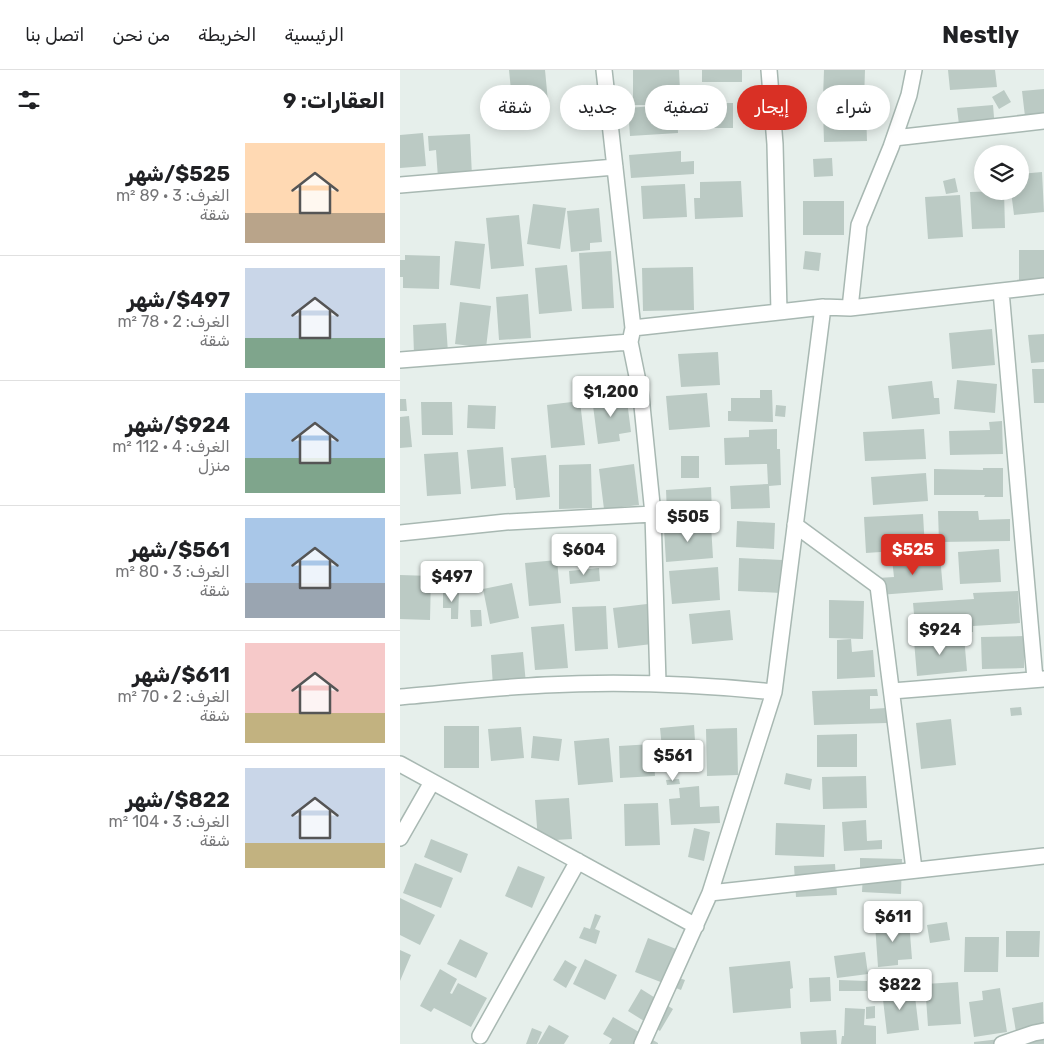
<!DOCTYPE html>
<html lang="ar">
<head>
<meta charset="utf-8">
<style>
	body { margin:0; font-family:Rubik,"Noto Sans Arabic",sans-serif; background:#f2f2f2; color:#202124; direction:rtl; height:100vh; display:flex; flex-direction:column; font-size:19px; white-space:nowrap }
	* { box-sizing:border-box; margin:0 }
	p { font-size:16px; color:#757577 }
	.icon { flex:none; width:28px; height:28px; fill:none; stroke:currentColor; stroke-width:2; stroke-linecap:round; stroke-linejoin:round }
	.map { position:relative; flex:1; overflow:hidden; direction:ltr }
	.sheet { display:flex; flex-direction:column; background:#fff; width:400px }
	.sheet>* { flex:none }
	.top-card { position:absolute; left:15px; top:15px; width:475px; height:45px; direction:rtl; display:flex; gap:10px }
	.fabs { position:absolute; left:574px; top:75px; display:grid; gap:10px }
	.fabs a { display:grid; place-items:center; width:55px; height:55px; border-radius:50%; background:#fff; box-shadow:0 2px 12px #0003; font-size:25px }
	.price { position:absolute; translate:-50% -42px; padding:0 11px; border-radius:5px; background:#fff; color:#222; font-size:16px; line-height:32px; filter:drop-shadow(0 1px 2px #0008) }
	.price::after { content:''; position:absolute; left:50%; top:30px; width:15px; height:11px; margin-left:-8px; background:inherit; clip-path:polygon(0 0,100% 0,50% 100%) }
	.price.selected { background:#d93025; color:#fff }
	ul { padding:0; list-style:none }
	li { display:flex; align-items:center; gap:15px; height:125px; padding:0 15px }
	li+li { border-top:1px solid #e0e0e0 }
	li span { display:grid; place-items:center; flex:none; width:140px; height:100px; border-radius:0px; color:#555 }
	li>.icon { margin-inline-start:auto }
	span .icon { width:60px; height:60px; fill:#fffc; stroke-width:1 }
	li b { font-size:21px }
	h2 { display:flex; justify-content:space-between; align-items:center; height:60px; padding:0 15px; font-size:21px }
	.pill { padding:0 18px; border-radius:22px; background:#fff; box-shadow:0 2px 12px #0003; font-size:18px; line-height:45px }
	.pill.selected { background:#d93025; color:#fff }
	header { display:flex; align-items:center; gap:30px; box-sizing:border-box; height:70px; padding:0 25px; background:#fff; border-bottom:1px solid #e0e0e0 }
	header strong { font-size:24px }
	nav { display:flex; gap:28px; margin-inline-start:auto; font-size:18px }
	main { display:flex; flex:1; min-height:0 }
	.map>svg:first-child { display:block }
	.building { fill:#bbcac4 }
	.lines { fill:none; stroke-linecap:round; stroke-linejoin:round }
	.minor-casing { stroke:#a8b8b2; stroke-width:18 }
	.minor { stroke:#fff; stroke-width:15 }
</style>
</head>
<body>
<header>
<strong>Nestly</strong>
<nav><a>الرئيسية</a><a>الخريطة</a><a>من نحن</a><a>اتصل بنا</a></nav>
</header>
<main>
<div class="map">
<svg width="644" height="974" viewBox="0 0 644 974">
	<rect width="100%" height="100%" fill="#e6efeb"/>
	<path class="building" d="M109,0H145L149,42L132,43V38L113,40Z
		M233,0H279L280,21L252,22V24L276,23L278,63L230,66L228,38L253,36V28L252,35H233Z
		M302,0H342V12H302Z
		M424,0H465L464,30L423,28Z
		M548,0H595L597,17L550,20Z
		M644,19V53L626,55L622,21Z
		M604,20L611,32L599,39L592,27Z
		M303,25H316V33H333V58H293L294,33L303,34Z
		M593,35L595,60L560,63L557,38Z
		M466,40L467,71L424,72L423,41Z
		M23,63L26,96L0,98V65Z
		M70,64L72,106L38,108L36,80L29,81L28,66Z
		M281,81V92L294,91V104L231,108L229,85Z
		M432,88L433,106L414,107L413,89Z
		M642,102L644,142L614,145L611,121H620V104Z
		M555,108L558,122L546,124L543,111Z
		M341,111L343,147L295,149L294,128H300V112Z
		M285,114L287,147L243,149L241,116Z
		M604,121L605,158L572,159L570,122Z
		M560,125L563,167L528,169L525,127Z
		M403,131H444V165H403Z
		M133,134L166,138L160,179L127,174Z
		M199,138L202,172L190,173V180L171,182L167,141Z
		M119,145L124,196L91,199L86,148Z
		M55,171L85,174L80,219L50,215Z
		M619,180H644V211H619Z
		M211,181L214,238L182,239L179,183Z
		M405,181L421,183L419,201L403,199Z
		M5,185L40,186L39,219L3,218V207H0V190H5Z
		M167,195L172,241L139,244L135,198Z
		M293,197L294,240L243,241L242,198Z
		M128,224L131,268L99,270L96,227Z
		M60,232L91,236L86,278L55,274Z
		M46,253L48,283L14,284L13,255Z
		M592,259L595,295L552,299L549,263Z
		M644,264V292L631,293L628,265Z
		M318,282L320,315L281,317L278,284Z
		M632,299H644V333H634Z
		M557,310L597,314L595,343L554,339Z
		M532,311L534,328H539L540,344L492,349L488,316Z
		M360,320H372L373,352L328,351V341H331V328H360Z
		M226,323L231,362L219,364L220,371L198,374L192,328Z
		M307,323L310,357L269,360L266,326Z
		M0,329H6L7,341H0Z
		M180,331L185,375L151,378L147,335Z
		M21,332H52L53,365H22Z
		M68,335L96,336L95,359L67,358Z
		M376,335L386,336L385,347L375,346Z
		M9,346L12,377L0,378V347Z
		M602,351L603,384L550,385L549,361L590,360L589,352Z
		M377,359V379H380L381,415L369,416L370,438L331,439L330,416L368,414L367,394L325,395L324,368L349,367V360Z
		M524,359L526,389L465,391L463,362Z
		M103,377L106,416L71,419L67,380Z
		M58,382L61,424L27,426L24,384Z
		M146,385L150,427L116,430L115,418H114L111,388Z
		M281,386H299V408H281Z
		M191,394L192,438L159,439V395Z
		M234,394L239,435L204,439L199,399Z
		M583,398H603V427H584L585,425H534V399L583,400Z
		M526,403L528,431L473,435L471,407Z
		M311,417L312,442L267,444L266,420Z
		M538,441H578L579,450L610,449V471L539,472Z
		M523,444L525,479L466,483L464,447Z
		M337,451L375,453L374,479L336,477Z
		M311,455L313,488L266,492L264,459Z
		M599,479L601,512L560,514L558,482Z
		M540,485L543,520L479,525L478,508L494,507L492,489Z
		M339,488L382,490L381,523L338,521Z
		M157,490L161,533L129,536L125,493Z
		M318,497L320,530L272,534L269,501Z
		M199,498L200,511L170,514L169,501Z
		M0,505L31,506L30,550L0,549Z
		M112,513L119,548L90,554L83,519Z
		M43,521H59L58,549H51V538H43Z
		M618,521L620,553L573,556V562L516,566L513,533L574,529L573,523Z
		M429,530L464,531L463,569L429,568Z
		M247,534L252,574L218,578L213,538Z
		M206,536L208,579L175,581L172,537Z
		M70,540H81L82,556L71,557Z
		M330,540L333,570L292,574L289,544Z
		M164,554L168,598L135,600L131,557Z
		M564,566L567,601L517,606L514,571Z
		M624,566V598L582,599L581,567Z
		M451,569L452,582L473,580L475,607L437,609V570Z
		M123,582L126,614L93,617L91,585Z
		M477,619L478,626H470V639L486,638L487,653L414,655L412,621Z
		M621,637L622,645L611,646L610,638Z
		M551,649L556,695L521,699L516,653Z
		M294,655L296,687L263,689L260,658Z
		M44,656H79V698H44Z
		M121,657L124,688L91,691L88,659Z
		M337,658L338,705L307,706L306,659Z
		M457,664V697H417V665Z
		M133,666L162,669L159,691L131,688Z
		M209,668L213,712L178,715L174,671Z
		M253,674L255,706L220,708L219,676Z
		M386,703L412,709L410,720L384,714Z
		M466,706L467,738L423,739L422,707Z
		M279,709L280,714L267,715L266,710Z
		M299,716L300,737L319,736L320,753L271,755L269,729L280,728L279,718Z
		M169,728L172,769L138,771L135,730Z
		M258,733L260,775L225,776L224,734Z
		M466,750L467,771L482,770V779L444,781L442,752Z
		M376,753L425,755L424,787L375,785Z
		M294,758L310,762L304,791L288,787Z
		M31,769L68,784L61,803L24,787Z
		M460,788L502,789L501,824L462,822L463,803L460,802Z
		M15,793L53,808L41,838L3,823Z
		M435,794L437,825L396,827L394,796Z
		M118,796L145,807L132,838L105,826Z
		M0,828L35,845L20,875L0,865Z
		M195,844L201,846L195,859L200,861L196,874L179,868L184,857L190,859Z
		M509,851L512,889L498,890V895L478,897L475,854Z
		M547,852L550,870L530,873L527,855Z
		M606,861H640L639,887H606Z
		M565,867H599L598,902H564Z
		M248,868L289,884L279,908L285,910L281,920L235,902Z
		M60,869L88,883L76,908L47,894Z
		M0,880L11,885L0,911Z
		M465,882L468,904L437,908L434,886Z
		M185,889L217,905L205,930L173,914Z
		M165,890L177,897L166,918L153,910Z
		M390,891L393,918L390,919L391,938L333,943L329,897Z
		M40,899L57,909L50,923L52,924L58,913L87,928L71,957L34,938L31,942L20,936Z
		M430,907L431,931L410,932L409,908Z
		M439,910L467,911V921H439Z
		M558,912L561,954L528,956L525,914Z
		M514,918L519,960L487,964L482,921Z
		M600,918L607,962L574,967L569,932L583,930L582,921Z
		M241,919L273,939L260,961L228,941Z
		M643,932L644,974H618L612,938Z
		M475,936V948L466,949V937Z
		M445,938L465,939L464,955L476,956V974H441L442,966H444Z
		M213,947L258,973V974H209L212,969L203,964Z
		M149,955L169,966L164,974H138Z
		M132,958L142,962L137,974H126Z
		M436,960L437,974H401L400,962Z
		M609,968L610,974H574V972Z"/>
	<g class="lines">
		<defs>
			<path id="minor" d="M204,0L233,258L230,272L241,326L253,444L258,613
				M369,0L375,74L379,242L423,237L450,238L459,155L491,77L509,25L514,0
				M494,68L644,51
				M0,115L215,97
				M601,221L635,609
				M450,238L644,216
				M233,258L379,242
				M0,290L230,272
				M395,455L478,516L514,799
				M0,463L106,452L253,444
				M492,621L644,609
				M0,627C48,623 97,617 145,615C221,611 298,614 374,622
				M0,694L296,856
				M0,768L32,712
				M310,823L644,786
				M80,966L178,791
				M242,974L310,823L374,622L423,237
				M602,974L634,963L644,961"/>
		</defs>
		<use href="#minor" class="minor-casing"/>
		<use href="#minor" class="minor"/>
	</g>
</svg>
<div class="fabs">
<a><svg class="icon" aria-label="layers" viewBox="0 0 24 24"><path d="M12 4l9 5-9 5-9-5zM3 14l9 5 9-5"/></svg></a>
</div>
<b class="price" style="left:211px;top:348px">$1,200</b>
<b class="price" style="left:288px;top:473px">$505</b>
<b class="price" style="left:184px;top:506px">$604</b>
<b class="price selected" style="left:513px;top:506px">$525</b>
<b class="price" style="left:52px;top:533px">$497</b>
<b class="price" style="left:540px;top:586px">$924</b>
<b class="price" style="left:273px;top:712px">$561</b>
<b class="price" style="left:493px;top:873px">$611</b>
<b class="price" style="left:500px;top:941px">$822</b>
<div class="top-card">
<a class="pill">شراء</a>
<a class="pill selected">إيجار</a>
<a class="pill">تصفية</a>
<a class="pill">جديد</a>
<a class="pill">شقة</a>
</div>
</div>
<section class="sheet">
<h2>العقارات: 9<svg class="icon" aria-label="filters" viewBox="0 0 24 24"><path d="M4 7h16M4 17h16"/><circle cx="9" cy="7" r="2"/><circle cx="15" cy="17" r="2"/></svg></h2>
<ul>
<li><span style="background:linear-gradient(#ffd9b3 70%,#b9a48a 0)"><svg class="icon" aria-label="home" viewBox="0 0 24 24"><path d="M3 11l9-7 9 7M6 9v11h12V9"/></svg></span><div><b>$525/شهر</b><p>الغرف: 3 · 89 m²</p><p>شقة</p></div></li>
<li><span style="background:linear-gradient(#c9d6e8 70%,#7fa58c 0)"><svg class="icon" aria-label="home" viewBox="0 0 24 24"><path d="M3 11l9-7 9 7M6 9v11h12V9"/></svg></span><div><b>$497/شهر</b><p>الغرف: 2 · 78 m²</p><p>شقة</p></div></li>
<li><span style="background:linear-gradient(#a9c7e8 65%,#7fa58c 0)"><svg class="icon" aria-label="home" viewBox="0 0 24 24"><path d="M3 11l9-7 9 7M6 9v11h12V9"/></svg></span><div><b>$924/شهر</b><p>الغرف: 4 · 112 m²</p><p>منزل</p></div></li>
<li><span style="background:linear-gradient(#a9c7e8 65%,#9aa5b1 0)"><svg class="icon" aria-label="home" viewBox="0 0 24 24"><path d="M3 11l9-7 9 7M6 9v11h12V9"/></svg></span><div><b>$561/شهر</b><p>الغرف: 3 · 80 m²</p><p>شقة</p></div></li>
<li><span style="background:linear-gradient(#f6c9c9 70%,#c2b280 0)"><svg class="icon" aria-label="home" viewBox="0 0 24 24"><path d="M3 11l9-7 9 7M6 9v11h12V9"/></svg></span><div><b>$611/شهر</b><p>الغرف: 2 · 70 m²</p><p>شقة</p></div></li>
<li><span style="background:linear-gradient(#c9d6e8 75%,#c2b280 0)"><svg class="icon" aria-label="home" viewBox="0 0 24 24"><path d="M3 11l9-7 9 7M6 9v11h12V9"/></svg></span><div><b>$822/شهر</b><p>الغرف: 3 · 104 m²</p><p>شقة</p></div></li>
</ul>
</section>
</main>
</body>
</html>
